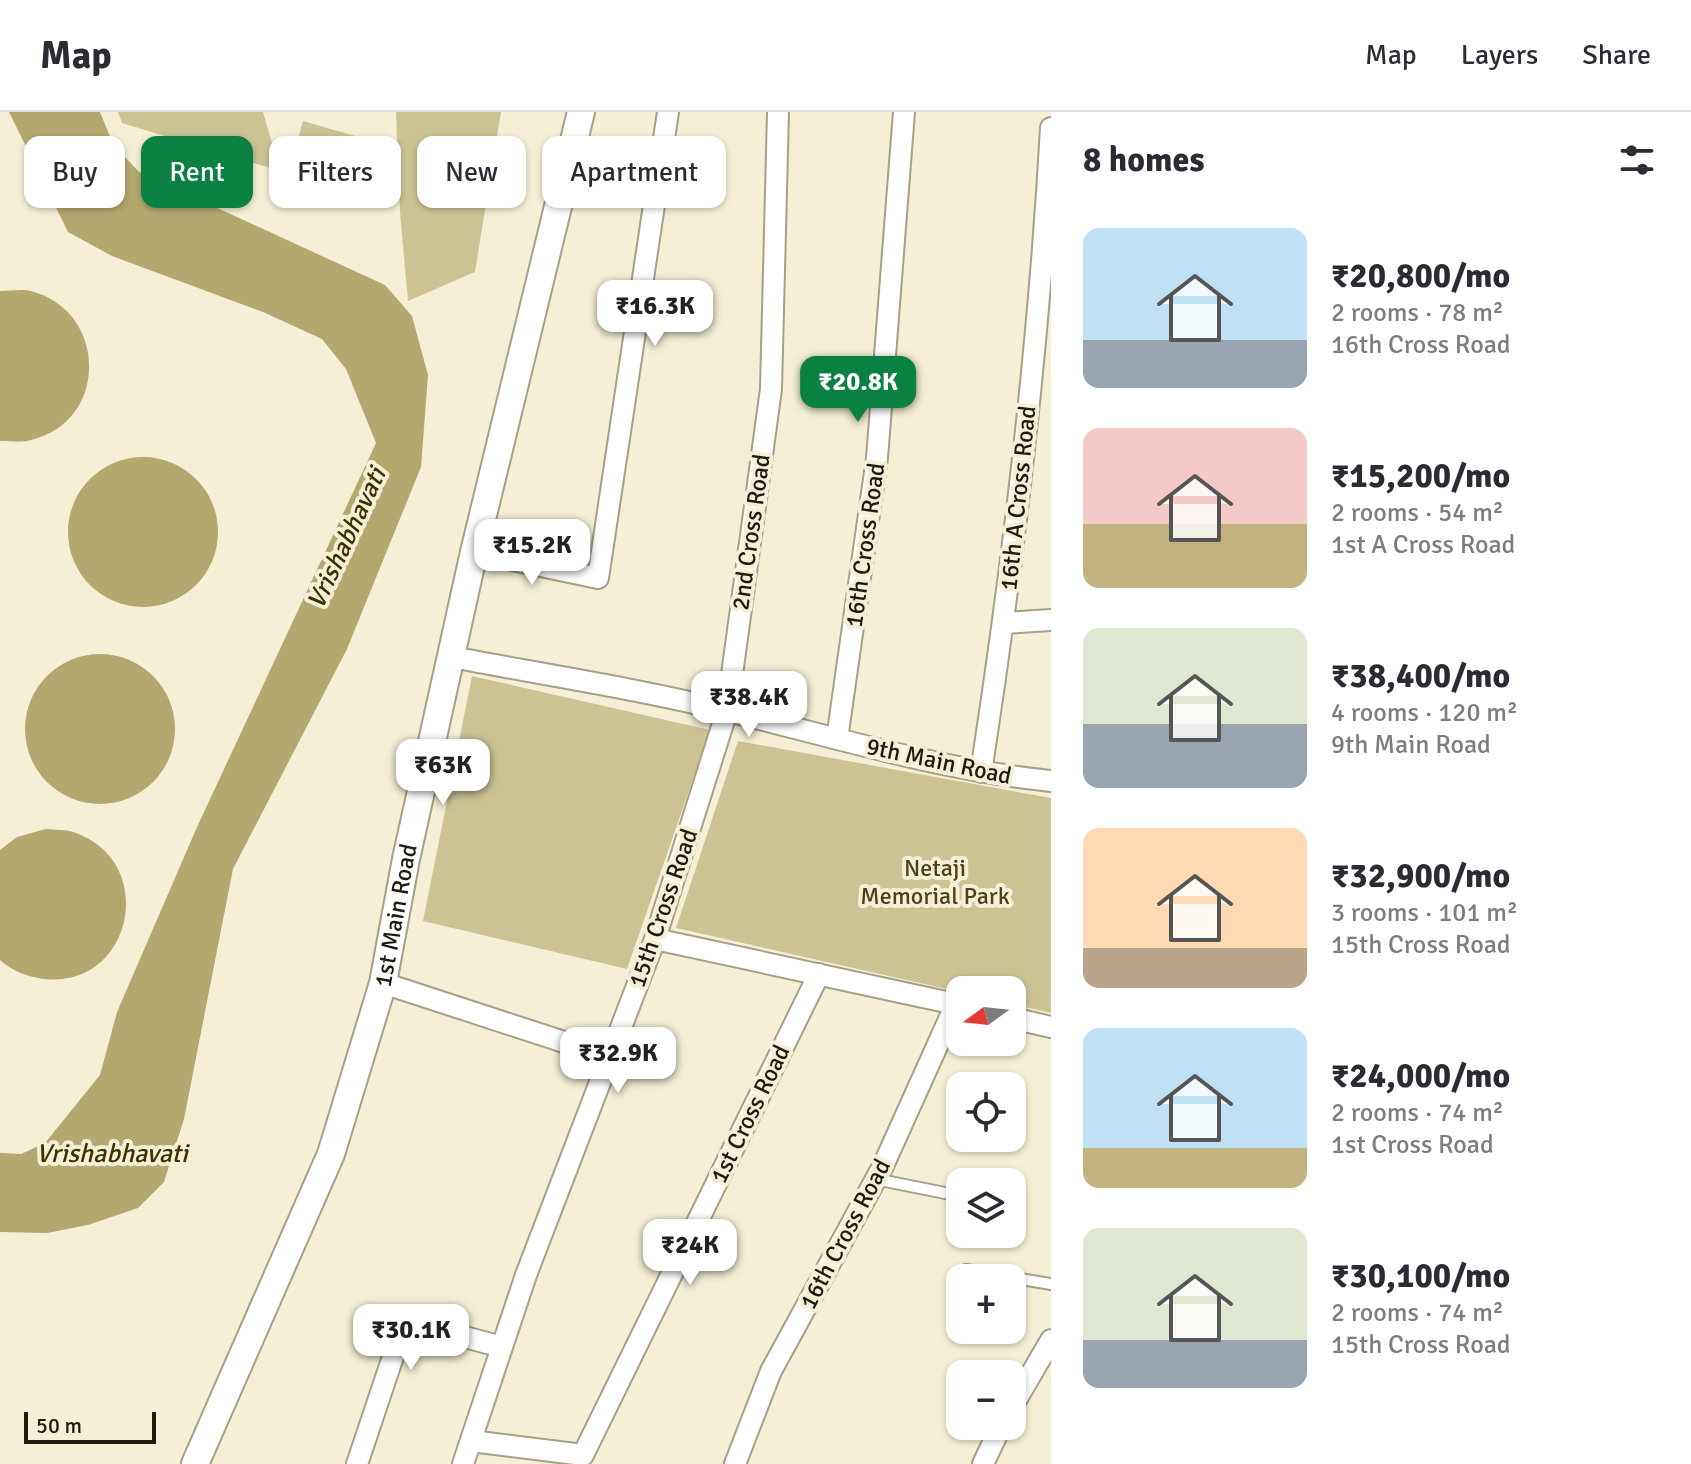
<!DOCTYPE html>
<html lang="en">
<head>
<meta charset="utf-8">
<style>
	body { margin:0; font-family:Signika,sans-serif; background:#f7f7f7; color:#2b2b33; height:100vh; display:flex; flex-direction:column; font-size:30px; white-space:nowrap }
	* { box-sizing:border-box; margin:0 }
	p { font-size:26px; color:#7c7c81 }
	.icon { flex:none; width:44px; height:44px; fill:none; stroke:currentColor; stroke-width:2; stroke-linecap:round; stroke-linejoin:round }
	.map { position:relative; flex:1; overflow:hidden }
	.drawer { display:flex; flex-direction:column; background:#fff; width:640px }
	.drawer>* { flex:none }
	.hud { position:absolute; left:24px; top:24px; width:760px; height:72px; display:flex; gap:16px }
	.needle { width:52px; rotate:255deg }
	.fabs { position:absolute; left:946px; top:864px; display:grid; gap:16px }
	.fabs a { display:grid; place-items:center; width:80px; height:80px; border-radius:16px; background:#fff; box-shadow:0 2px 6px #0004; font-size:40px }
	.scale { position:absolute; left:24px; bottom:20px; width:132px; box-sizing:border-box; padding-left:8px; border:4px solid #1d1b11; border-top:0; font-size:22px; line-height:28px; white-space:nowrap; color:#1d1b11; -webkit-text-stroke:6px #f5f0d5; paint-order:stroke }
	.price { position:absolute; translate:-50% -68px; padding:0 18px; border-radius:16px; background:#fff; color:#222; font-size:26px; line-height:52px; filter:drop-shadow(0 2px 4px #0008) }
	.price::after { content:''; position:absolute; left:50%; top:48px; width:24px; height:18px; margin-left:-12px; background:inherit; clip-path:polygon(0 0,100% 0,50% 100%) }
	.price.selected { background:#0b8043; color:#fff }
	ul { padding:0; list-style:none }
	li { display:flex; align-items:center; gap:24px; height:200px; padding:0 32px }
	li span { display:grid; place-items:center; flex:none; width:224px; height:160px; border-radius:16px; color:#555 }
	li>.icon { margin-inline-start:auto }
	span .icon { width:96px; height:96px; fill:#fffc; stroke-width:1 }
	li b { font-size:34px }
	h2 { display:flex; justify-content:space-between; align-items:center; height:96px; padding:0 32px; font-size:34px }
	.tag { padding:0 28px; border-radius:16px; background:#fff; box-shadow:0 2px 6px #0004; font-size:28px; line-height:72px }
	.tag.selected { background:#0b8043; color:#fff }
	header { display:flex; align-items:center; gap:48px; box-sizing:border-box; height:112px; padding:0 40px; background:#fff; border-bottom:2px solid #e1e1e2 }
	header strong { font-size:38px }
	nav { display:flex; gap:44px; margin-inline-start:auto; font-size:28px }
	main { display:flex; flex:1; min-height:0 }
	.map>svg:first-child { display:block }
	.green { fill:#ccc395 }
	.water { fill:#b3a86f }
	.lines { fill:none; stroke-linecap:round; stroke-linejoin:round }
	.service-casing { stroke:#a5a086; stroke-width:14 }
	.minor-casing { stroke:#a5a086; stroke-width:24 }
	.tertiary-casing { stroke:#a5a086; stroke-width:30 }
	.service { stroke:#fff; stroke-width:10 }
	.minor { stroke:#fff; stroke-width:20 }
	.tertiary { stroke:#fff; stroke-width:26 }
	.labels { text-anchor:middle; stroke-width:8; stroke-linejoin:round; paint-order:stroke }
	.street-label { font-size:24px; fill:#1d1b11; stroke:#f5f0d5 }
	.park-label { font-size:24px; fill:#4b4215; stroke:#f5f0d5 }
	.water-label { font-size:26px; font-style:italic; fill:#3b3202; stroke:#f5f0d5 }
</style>
</head>
<body>
<header>
<strong>Map</strong>
<nav><a>Map</a><a>Layers</a><a>Share</a></nav>
</header>
<main>
<div class="map">
<svg width="1051" height="1352" viewBox="0 0 1051 1352">
	<rect width="100%" height="100%" fill="#f5f0d5"/>
	<path class="green" d="M118,0H263L280,59L122,11Z
		M396,0H501L475,160L408,189L400,100Z
		M303,9L390,34L378,77L291,52Z
		M472,564L710,618L627,857L423,809Z
		M738,629L1051,686V901L1012,892V878H960V880L676,816Z"/>
	<path class="water" d="M9,0H100L113,32L139,60L385,173L412,204L428,263L421,355L347,537L233,757L184,1007L164,1070L138,1096L88,1113L47,1121L0,1120V1041L21,1042L45,1031L100,963L117,900L197,715L376,331L346,257L322,227L263,200L112,144L68,120Z
		M0,179C10,179 22,177 31,179C108,199 109,310 31,328C22,331 10,329 0,329Z
		M68 420a75 75 0 1 1 150 0a75 75 0 1 1-150 0Z
		M25 617a75 75 0 1 1 150 0a75 75 0 1 1-150 0Z
		M46,717C55,718 67,717 76,721C159,751 132,877 44,867C28,865 12,859 0,848V738L17,725Z"/>
	<g class="lines">
		<defs>
			<path id="service" d="M875,1067L960,1084
				M966,1158L1051,1172"/>
			<path id="minor" d="M474,440L598,466L668,0
				M1004,511L1051,508
				M452,545C545,563 640,577 732,600C837,626 942,658 1051,669
				M837,627L877,346L904,0
				M981,660C1014,447 1039,231 1051,16
				M655,827L960,893
				M383,871L610,945
				M1012,906L1051,915
				M1012,1295L1051,1228
				M471,1329L583,1343L819,862
				M357,1352L405,1209L502,1235
				M463,1352L526,1163L655,827L727,599L771,277L778,0
				M735,1352L771,1259L883,1054L956,892
				M983,1352L1001,1314"/>
			<g id="tertiary">
				<path id="s1" d="M195,1352L331,1042L383,871L406,747L474,440L581,0"/>
			</g>
		</defs>
		<use href="#service" class="service-casing"/>
		<use href="#minor" class="minor-casing"/>
		<use href="#tertiary" class="tertiary-casing"/>
		<use href="#service" class="service"/>
		<use href="#minor" class="minor"/>
		<use href="#tertiary" class="tertiary"/>
	</g>
	<g class="labels">
		<g class="street-label">
			<text transform="translate(1018 386) rotate(-84)" y="8">16th A Cross Road</text>
			<text transform="translate(751 420) rotate(-82)" y="8">2nd Cross Road</text>
			<text transform="translate(865 433) rotate(-82)" y="8">16th Cross Road</text>
			<text transform="translate(939 649) rotate(12)" y="8">9th Main Road</text>
			<text transform="translate(663 796) rotate(-71)" y="8">15th Cross Road</text>
			<text dy="8" stroke="none"><textPath href="#s1" startOffset="586">1st Main Road</textPath></text>
			<text transform="translate(750 1002) rotate(-64)" y="8">1st Cross Road</text>
			<text transform="translate(845 1122) rotate(-62)" y="8">16th Cross Road</text>
		</g>
		<g class="park-label">
			<text x="935" y="764">Netaji<tspan x="935" dy="28">Memorial Park</tspan></text>
		</g>
		<g class="water-label">
			<text transform="translate(346 426) rotate(-65)" y="9">Vrishabhavati</text>
			<text x="112" y="1050">Vrishabhavati</text>
		</g>
	</g>
</svg>
<div class="fabs">
<a><svg class="needle" viewBox="-14 -14 28 28"><path d="M0-13l5 13h-10z" fill="#e53935"/><path d="M0 13l5-13h-10z" fill="#7c7c81"/></svg></a>
<a><svg class="icon" aria-label="locate" viewBox="0 0 24 24"><circle cx="12" cy="12" r="6"/><path d="M12 2v4M12 18v4M2 12h4M18 12h4"/></svg></a>
<a><svg class="icon" aria-label="layers" viewBox="0 0 24 24"><path d="M12 4l9 5-9 5-9-5zM3 14l9 5 9-5"/></svg></a>
<a>+</a>
<a>−</a>
</div>
<div class="scale">50 m</div>
<b class="price" style="left:655px;top:236px">₹16.3K</b>
<b class="price selected" style="left:858px;top:312px">₹20.8K</b>
<b class="price" style="left:532px;top:475px">₹15.2K</b>
<b class="price" style="left:749px;top:627px">₹38.4K</b>
<b class="price" style="left:443px;top:695px">₹63K</b>
<b class="price" style="left:618px;top:983px">₹32.9K</b>
<b class="price" style="left:690px;top:1175px">₹24K</b>
<b class="price" style="left:411px;top:1260px">₹30.1K</b>
<div class="hud">
<a class="tag">Buy</a>
<a class="tag selected">Rent</a>
<a class="tag">Filters</a>
<a class="tag">New</a>
<a class="tag">Apartment</a>
</div>
</div>
<section class="drawer">
<h2>8 homes<svg class="icon" aria-label="filters" viewBox="0 0 24 24"><path d="M4 7h16M4 17h16"/><circle cx="9" cy="7" r="2"/><circle cx="15" cy="17" r="2"/></svg></h2>
<ul>
<li><span style="background:linear-gradient(#bfe0f5 70%,#9aa5b1 0)"><svg class="icon" aria-label="home" viewBox="0 0 24 24"><path d="M3 11l9-7 9 7M6 9v11h12V9"/></svg></span><div><b>₹20,800/mo</b><p>2 rooms · 78 m²</p><p>16th Cross Road</p></div></li>
<li><span style="background:linear-gradient(#f6c9c9 60%,#c2b280 0)"><svg class="icon" aria-label="home" viewBox="0 0 24 24"><path d="M3 11l9-7 9 7M6 9v11h12V9"/></svg></span><div><b>₹15,200/mo</b><p>2 rooms · 54 m²</p><p>1st A Cross Road</p></div></li>
<li><span style="background:linear-gradient(#dfe7d0 60%,#9aa5b1 0)"><svg class="icon" aria-label="home" viewBox="0 0 24 24"><path d="M3 11l9-7 9 7M6 9v11h12V9"/></svg></span><div><b>₹38,400/mo</b><p>4 rooms · 120 m²</p><p>9th Main Road</p></div></li>
<li><span style="background:linear-gradient(#ffd9b3 75%,#b9a48a 0)"><svg class="icon" aria-label="home" viewBox="0 0 24 24"><path d="M3 11l9-7 9 7M6 9v11h12V9"/></svg></span><div><b>₹32,900/mo</b><p>3 rooms · 101 m²</p><p>15th Cross Road</p></div></li>
<li><span style="background:linear-gradient(#bfe0f5 75%,#c2b280 0)"><svg class="icon" aria-label="home" viewBox="0 0 24 24"><path d="M3 11l9-7 9 7M6 9v11h12V9"/></svg></span><div><b>₹24,000/mo</b><p>2 rooms · 74 m²</p><p>1st Cross Road</p></div></li>
<li><span style="background:linear-gradient(#dfe7d0 70%,#9aa5b1 0)"><svg class="icon" aria-label="home" viewBox="0 0 24 24"><path d="M3 11l9-7 9 7M6 9v11h12V9"/></svg></span><div><b>₹30,100/mo</b><p>2 rooms · 74 m²</p><p>15th Cross Road</p></div></li>
</ul>
</section>
</main>
</body>
</html>
